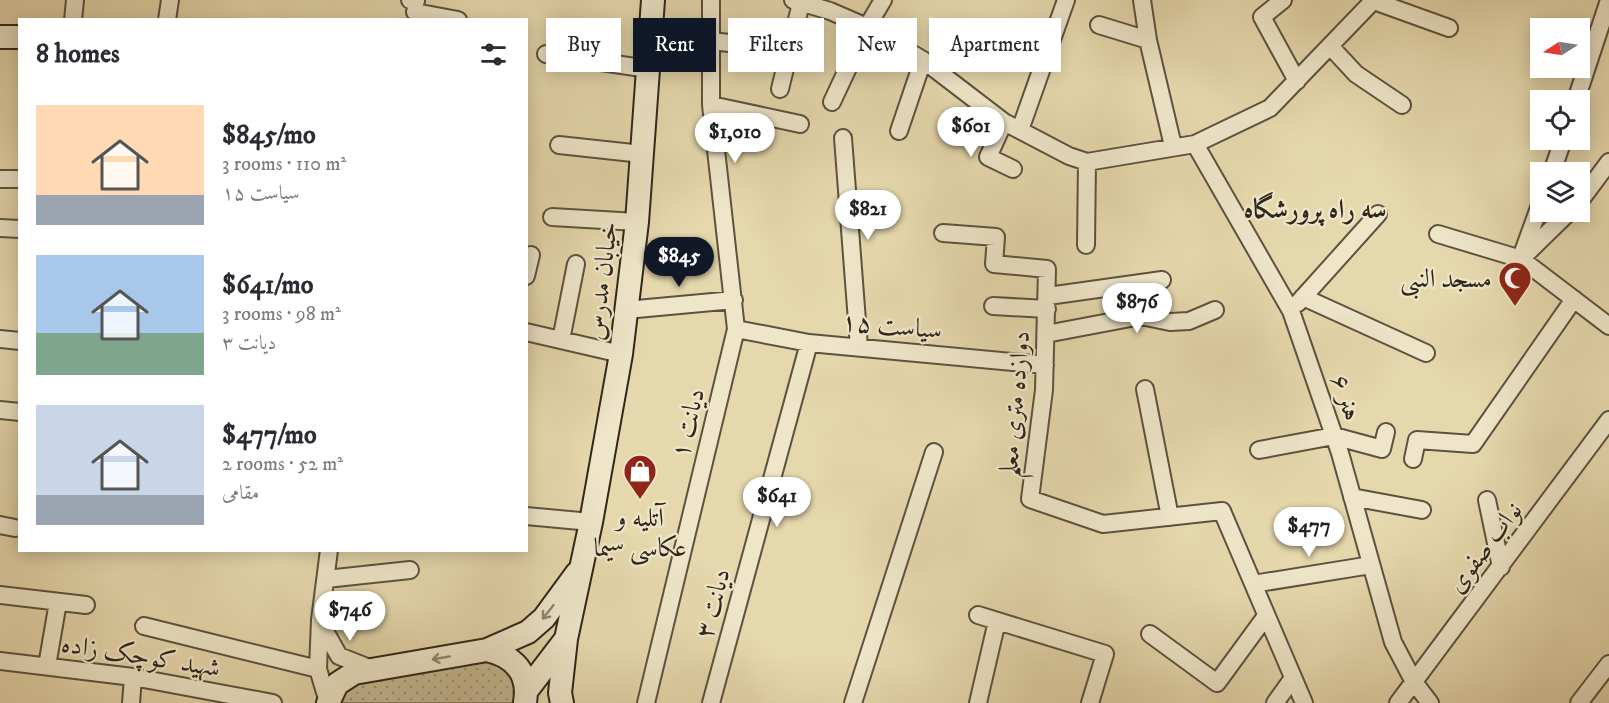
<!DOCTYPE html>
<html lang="en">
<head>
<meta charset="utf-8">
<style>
	body { margin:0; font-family:"IM FELL DW Pica",Amiri,serif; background:#f2f2f3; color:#2b2b33; height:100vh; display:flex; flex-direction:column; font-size:22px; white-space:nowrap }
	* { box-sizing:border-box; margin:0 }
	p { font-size:20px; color:#7c7c81 }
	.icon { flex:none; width:33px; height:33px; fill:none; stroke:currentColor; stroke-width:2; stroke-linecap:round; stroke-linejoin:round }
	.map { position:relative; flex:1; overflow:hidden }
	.panel { position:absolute; left:18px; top:18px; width:510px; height:534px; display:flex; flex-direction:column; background:#fff; border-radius:0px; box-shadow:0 3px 15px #0003 }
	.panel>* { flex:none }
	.banner { position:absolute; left:546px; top:18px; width:570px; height:54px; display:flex; gap:12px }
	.needle { width:39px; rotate:258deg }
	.fabs { position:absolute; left:1530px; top:18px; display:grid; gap:12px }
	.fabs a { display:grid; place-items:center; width:60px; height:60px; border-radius:0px; background:#fff; box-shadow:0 3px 15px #0003; font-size:30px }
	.price { position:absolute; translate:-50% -51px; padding:0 14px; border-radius:21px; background:#fff; color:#222; font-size:20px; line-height:39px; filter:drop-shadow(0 2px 3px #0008) }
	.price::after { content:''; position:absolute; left:50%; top:36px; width:18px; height:14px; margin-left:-9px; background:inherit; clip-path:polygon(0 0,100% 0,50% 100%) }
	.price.current { background:#111827; color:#fff }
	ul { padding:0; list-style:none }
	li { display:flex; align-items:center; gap:18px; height:150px; padding:0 18px }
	li span { display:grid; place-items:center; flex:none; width:168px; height:120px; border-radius:0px; color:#555 }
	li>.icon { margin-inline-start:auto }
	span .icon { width:72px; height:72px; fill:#fffc; stroke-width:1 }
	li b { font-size:26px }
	h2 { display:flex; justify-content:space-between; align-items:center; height:72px; padding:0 18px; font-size:26px }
	.chip { padding:0 21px; border-radius:0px; background:#fff; box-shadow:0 3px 15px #0003; font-size:21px; line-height:54px }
	.chip.current { background:#111827; color:#fff }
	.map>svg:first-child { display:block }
	.green { fill:url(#green-dots); stroke:#7b7058; stroke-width:1.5 }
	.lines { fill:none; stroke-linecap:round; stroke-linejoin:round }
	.street-casing { stroke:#5d5240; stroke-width:20 }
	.secondary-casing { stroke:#2f261b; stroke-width:26 }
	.street { stroke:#efe6ca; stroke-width:16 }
	.secondary { stroke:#efe6ca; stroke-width:22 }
	.oneway { stroke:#8f8672 }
	.labels { text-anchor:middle; stroke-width:4.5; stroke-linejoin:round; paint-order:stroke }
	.poi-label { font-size:26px; fill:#2f261b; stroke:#efe6ca; text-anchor:end }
	.street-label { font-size:26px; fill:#2f261b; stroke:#efe6ca }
	.neighbourhood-label { font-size:27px; font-weight:bold; fill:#2f261b; stroke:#efe6ca }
</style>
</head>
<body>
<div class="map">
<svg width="1609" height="703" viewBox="0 0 1609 703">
	<defs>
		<pattern id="green-dots" width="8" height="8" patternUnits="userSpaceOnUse" patternTransform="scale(1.5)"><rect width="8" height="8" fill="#c7ba94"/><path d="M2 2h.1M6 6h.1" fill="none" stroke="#a29778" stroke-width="1.8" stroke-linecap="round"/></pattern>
	</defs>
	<rect width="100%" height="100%" fill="#e6d8ad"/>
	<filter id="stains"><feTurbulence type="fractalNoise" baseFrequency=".00333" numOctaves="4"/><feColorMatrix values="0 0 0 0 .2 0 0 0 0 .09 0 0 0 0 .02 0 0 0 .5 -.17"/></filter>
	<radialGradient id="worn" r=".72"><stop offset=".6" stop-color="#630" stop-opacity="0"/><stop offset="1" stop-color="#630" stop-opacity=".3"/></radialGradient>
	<path class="green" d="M492,661C508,671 523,683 512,703H337L344,691L357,684Z"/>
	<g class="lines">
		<defs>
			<path id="street" d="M410,0L416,1
				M793,0L830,11L867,27L923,60L1004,122L1069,156L1087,162L1195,144L1270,108L1374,0
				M1142,0L1148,40L1173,146
				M1283,0L1262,17L1297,81
				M1374,1L1449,28
				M415,12L458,20
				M73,20L75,0
				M167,20L170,0
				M1099,25L1148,40
				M711,41L757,46
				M1330,46L1356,74L1402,105
				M546,54L649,69
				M780,89L801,3
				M1576,100L1609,0
				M832,102L867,27L883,0
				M711,105L800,124
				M1004,122L988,157L1013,169
				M1020,130L1066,0
				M899,131L923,60
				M843,138L859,347
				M1195,144L1291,311L1340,453L1393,642L1414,682L1430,703
				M559,145L642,154
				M1552,172L1563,140
				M0,179H20
				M1580,201L1609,162
				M552,217L637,222
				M0,228L20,229
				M943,233L996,237L994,264L1047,269L1044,390L1030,499L1103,524L1222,511L1304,703
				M1438,234L1521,259L1609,326
				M1086,245L1087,162
				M1523,252L1540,205
				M1521,259L1569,212
				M526,276L531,255
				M1048,296L1162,280
				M1303,297L1426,353
				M1298,303L1378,214
				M993,306L1047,309
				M626,310L734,300
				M736,329L809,343L1045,365
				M526,332L621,354
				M1046,334L1141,316L1170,322L1189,321L1215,310
				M0,339L20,341
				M561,340L576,264
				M1145,389L1170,517
				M0,410L20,412
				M1259,450L1334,436L1382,449L1386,432
				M1413,459L1417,440L1473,444L1574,299
				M1352,497L1422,510
				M1487,500L1501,567
				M526,516L591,522
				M0,525L15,528
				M326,579L410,570
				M1253,584L1371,565
				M0,595L86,605
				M978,615L1105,654L1090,703
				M321,624L339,656L372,669
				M144,626L318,669
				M1150,634L1217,683L1266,616
				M0,661L133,677L273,703
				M47,666L58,602
				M328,702L318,669L320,620L329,550
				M131,703L133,677
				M646,703L736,329L711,105V0
				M711,703L809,343
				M853,703L934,452
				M978,703L997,621
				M1275,703L1293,678
				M1398,703L1609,420
				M1579,703L1609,664"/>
			<path id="secondary" d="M0,37H20
				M487,650L528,632L544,618L577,573
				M527,690L566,639L591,522L621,354L637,222L653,0
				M328,703L337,684L354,673L487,650C514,656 530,673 525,702
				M562,703L560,693L566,639"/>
		</defs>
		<use href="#street" class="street-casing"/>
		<use href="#secondary" class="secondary-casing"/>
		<use href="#street" class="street"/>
		<use href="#secondary" class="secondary"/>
	</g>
	<defs><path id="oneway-shaft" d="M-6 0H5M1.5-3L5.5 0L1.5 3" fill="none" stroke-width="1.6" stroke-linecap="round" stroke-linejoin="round" transform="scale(1.5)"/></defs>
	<g class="oneway">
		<use href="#oneway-shaft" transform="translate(548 612) rotate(128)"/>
		<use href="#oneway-shaft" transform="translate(441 658) rotate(170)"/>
	</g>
	<defs>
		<symbol id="mosque-pin" viewBox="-11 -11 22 30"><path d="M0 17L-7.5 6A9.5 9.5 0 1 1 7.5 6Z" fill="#8f2418" stroke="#efe6ca"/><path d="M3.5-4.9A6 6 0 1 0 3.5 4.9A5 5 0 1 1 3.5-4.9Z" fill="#fff"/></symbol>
		<symbol id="shop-pin" viewBox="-11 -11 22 30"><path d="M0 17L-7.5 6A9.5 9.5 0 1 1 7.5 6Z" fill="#8f2418" stroke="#efe6ca"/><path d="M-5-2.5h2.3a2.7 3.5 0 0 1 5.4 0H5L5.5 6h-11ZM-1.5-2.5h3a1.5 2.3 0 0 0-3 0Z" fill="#fff"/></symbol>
	</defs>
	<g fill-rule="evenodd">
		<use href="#mosque-pin" x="1496" y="259" width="38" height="52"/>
		<use href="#shop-pin" x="621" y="452" width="38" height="52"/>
	</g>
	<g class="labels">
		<g class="poi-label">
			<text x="1492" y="287">مسجد النبی</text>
			<text x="640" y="526" text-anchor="middle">آتلیه و<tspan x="640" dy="30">عکاسی سیما</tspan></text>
		</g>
		<g class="street-label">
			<text transform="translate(601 281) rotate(-83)" y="9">خیابان مدرس</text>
			<text transform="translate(892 325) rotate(5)" y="9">سیاست ۱۵</text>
			<text transform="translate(1347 397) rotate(71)" y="9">هنر ۶</text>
			<text transform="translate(1014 404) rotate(-85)" y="9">دوازده متری معلم</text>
			<text transform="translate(687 423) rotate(-76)" y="9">دیانت ۱</text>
			<text transform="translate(1484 547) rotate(-53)" y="9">نواب صفوی</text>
			<text transform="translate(712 603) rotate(-75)" y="9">دیانت ۳</text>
			<text transform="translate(141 655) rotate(9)" y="9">شهید کوچک زاده</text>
		</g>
		<g class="neighbourhood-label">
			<text x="1315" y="218">سه راه پرورشگاه</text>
		</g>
	</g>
	<rect width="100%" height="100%" filter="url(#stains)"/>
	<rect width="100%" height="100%" fill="url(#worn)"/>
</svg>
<div class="fabs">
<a><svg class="needle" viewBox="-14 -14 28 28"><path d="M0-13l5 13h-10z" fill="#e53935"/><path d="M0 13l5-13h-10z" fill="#7c7c81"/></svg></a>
<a><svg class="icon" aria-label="locate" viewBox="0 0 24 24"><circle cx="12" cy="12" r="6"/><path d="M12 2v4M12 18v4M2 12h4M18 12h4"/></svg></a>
<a><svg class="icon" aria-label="layers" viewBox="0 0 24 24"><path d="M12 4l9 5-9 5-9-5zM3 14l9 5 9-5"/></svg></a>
</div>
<b class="price" style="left:971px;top:158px">$601</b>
<b class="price" style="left:735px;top:164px">$1,010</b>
<b class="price" style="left:868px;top:241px">$821</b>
<b class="price current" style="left:679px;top:288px">$845</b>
<b class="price" style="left:1137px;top:334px">$876</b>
<b class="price" style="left:777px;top:528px">$641</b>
<b class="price" style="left:1309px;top:558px">$477</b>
<b class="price" style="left:350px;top:642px">$746</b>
<div class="banner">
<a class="chip">Buy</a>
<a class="chip current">Rent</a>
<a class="chip">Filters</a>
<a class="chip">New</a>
<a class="chip">Apartment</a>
</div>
<section class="panel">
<h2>8 homes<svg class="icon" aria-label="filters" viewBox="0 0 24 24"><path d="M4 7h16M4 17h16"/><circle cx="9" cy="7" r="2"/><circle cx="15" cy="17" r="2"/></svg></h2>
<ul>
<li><span style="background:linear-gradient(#ffd9b3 75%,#9aa5b1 0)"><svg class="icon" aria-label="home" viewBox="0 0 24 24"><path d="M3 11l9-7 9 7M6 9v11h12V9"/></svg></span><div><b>$845/mo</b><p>3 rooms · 110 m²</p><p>سیاست ۱۵</p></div></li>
<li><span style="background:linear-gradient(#a9c7e8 65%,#7fa58c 0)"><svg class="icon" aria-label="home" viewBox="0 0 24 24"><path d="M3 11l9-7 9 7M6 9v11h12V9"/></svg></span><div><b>$641/mo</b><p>3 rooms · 98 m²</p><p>دیانت ۳</p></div></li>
<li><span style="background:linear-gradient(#c9d6e8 75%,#9aa5b1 0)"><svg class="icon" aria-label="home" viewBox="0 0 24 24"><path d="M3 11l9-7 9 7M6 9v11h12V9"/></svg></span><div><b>$477/mo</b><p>2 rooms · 52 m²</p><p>مقامی</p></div></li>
</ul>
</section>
</div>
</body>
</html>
